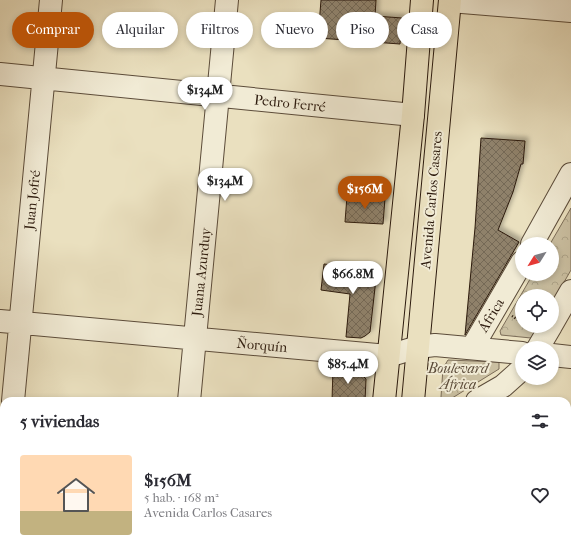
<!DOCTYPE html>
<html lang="es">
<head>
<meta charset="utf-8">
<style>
	body { margin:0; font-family:"IM FELL French Canon",serif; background:#f7f7f7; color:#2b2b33; height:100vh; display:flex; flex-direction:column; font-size:15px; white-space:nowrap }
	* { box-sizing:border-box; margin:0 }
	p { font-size:13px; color:#7c7c81 }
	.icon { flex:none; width:22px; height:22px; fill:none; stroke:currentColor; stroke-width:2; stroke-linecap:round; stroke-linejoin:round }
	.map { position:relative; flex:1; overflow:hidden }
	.sheet { position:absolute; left:0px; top:397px; width:571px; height:156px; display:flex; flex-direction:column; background:#fff; border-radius:12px 12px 0 0; box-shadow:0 2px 6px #0003 }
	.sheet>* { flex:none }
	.hud { position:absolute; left:12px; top:12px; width:547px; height:36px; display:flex; gap:8px }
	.needle { width:26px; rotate:233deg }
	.tools { position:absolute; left:515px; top:237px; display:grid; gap:8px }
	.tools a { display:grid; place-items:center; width:44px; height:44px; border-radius:50%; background:#fff; box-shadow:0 2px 6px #0003; font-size:20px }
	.price { position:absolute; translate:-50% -34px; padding:0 9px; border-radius:14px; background:#fff; color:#222; font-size:13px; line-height:26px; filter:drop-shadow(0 1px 2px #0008) }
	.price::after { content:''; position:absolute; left:50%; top:24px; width:12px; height:9px; margin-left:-6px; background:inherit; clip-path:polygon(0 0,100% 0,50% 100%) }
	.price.active { background:#b45309; color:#fff }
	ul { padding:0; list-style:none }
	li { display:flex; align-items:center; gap:12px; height:100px; padding:0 20px }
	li+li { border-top:1px solid #e1e1e2 }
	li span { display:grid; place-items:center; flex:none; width:112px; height:80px; border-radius:4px; color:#555 }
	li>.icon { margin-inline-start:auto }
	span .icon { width:48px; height:48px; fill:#fffc; stroke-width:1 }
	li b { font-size:17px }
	h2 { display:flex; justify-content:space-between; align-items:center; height:48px; padding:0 20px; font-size:17px }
	.tag { padding:0 14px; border-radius:18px; background:#fff; box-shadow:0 2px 6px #0003; font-size:14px; line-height:36px }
	.tag.active { background:#b45309; color:#fff }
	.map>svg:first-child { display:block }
	.park { fill:url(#park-crowns); stroke:#7c6d58 }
	.building { fill:url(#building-cross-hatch); stroke:#2d1b0e; filter:url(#shadow) }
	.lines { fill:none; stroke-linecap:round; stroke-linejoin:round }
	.minor-casing { stroke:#5c4c3a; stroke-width:24 }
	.major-casing { stroke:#2d1b0e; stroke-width:24 }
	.path { stroke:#2d1b0e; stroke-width:2.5; stroke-dasharray:1 2; stroke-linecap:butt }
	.minor { stroke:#f1ebd5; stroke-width:22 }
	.major { stroke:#eae0bf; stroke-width:22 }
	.labels { text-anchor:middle; stroke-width:4; stroke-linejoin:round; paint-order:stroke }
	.street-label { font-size:14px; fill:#2d1b0e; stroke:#f1ebd5 }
	.park-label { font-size:14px; font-style:italic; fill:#5c4c3a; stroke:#f1ebd5 }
</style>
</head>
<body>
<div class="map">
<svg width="571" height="553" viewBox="0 0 571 553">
	<defs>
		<pattern id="park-crowns" width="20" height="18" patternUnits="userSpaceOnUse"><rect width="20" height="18" fill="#cabfa1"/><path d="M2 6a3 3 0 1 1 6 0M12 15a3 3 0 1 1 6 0" fill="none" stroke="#aea489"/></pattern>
		<pattern id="building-cross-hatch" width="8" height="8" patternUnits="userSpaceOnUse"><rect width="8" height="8" fill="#8f816a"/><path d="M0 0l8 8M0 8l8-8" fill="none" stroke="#756956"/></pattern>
		<filter id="shadow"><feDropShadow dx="3.5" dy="-3.5" stdDeviation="2" flood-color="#0004"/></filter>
	</defs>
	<rect width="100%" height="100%" fill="#eae0bf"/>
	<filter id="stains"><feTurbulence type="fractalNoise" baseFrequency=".005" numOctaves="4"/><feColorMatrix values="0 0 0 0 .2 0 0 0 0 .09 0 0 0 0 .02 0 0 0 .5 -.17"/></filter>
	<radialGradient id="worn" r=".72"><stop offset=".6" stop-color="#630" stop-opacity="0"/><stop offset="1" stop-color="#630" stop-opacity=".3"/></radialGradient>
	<path class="park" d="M571,208V270L552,303V296H522V326H539L531,338L501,335L500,331L533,274H552V244H550Z
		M448,360L499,362V369L449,400L444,401L441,397L443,368Z"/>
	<path class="building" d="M321,0H376L375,16L402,18L400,44L318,38Z
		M481,138L525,141L523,164H521L513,192L498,230L519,242L465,335L475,228Z
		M347,196L385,198L383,224L345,222Z
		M324,264L377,270L370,332L365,336L361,338L346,337L350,294L321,290Z
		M333,368L356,369L366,379L365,401H332Z"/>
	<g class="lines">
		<defs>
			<path id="minor" d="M450,1L571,11
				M0,74L413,115
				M532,244L571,174
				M0,321L388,356L418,347L435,345L522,353
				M552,324L571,291
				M472,348L522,262
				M538,348L551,326
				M552,355L571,357
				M13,401L51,0
				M189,401L227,0
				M477,401L503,386L522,369
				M567,532L571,533
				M0,553L4,510
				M176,553V549"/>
			<path id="major" d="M384,401L413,115L422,0
				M413,401L450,0
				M370,553V549
				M399,553L400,549"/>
		</defs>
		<use href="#minor" class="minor-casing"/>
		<use href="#major" class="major-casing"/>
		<path class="path" d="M512,316L522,322"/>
		<use href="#minor" class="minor"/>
		<use href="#major" class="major"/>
	</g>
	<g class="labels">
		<g class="street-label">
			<text transform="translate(290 103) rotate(6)" y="5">Pedro Ferré</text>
			<text transform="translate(32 200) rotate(-84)" y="5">Juan Jofré</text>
			<text transform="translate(431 200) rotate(-85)" y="5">Avenida Carlos Casares</text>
			<text transform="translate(201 272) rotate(-84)" y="5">Juana Azurduy</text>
			<text transform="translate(491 315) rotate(-59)" y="5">África</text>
			<text transform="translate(262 345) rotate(5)" y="5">Ñorquín</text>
		</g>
		<g class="park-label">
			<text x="458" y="373">Boulevard<tspan x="458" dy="16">África</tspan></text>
		</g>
	</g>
	<rect width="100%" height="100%" filter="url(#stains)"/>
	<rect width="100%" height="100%" fill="url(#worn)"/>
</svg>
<div class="tools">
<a><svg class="needle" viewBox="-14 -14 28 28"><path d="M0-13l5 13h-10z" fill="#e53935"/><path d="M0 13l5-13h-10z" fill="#7c7c81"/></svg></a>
<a><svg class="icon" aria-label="locate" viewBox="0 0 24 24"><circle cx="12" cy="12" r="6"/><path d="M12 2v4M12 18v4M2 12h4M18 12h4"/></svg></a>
<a><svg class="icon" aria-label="layers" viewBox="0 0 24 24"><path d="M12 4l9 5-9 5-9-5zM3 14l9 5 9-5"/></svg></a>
</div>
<b class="price" style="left:205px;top:111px">$134M</b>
<b class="price" style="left:225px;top:202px">$134M</b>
<b class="price active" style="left:365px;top:210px">$156M</b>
<b class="price" style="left:353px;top:295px">$66.8M</b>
<b class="price" style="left:348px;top:385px">$85.4M</b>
<div class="hud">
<a class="tag active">Comprar</a>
<a class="tag">Alquilar</a>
<a class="tag">Filtros</a>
<a class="tag">Nuevo</a>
<a class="tag">Piso</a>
<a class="tag">Casa</a>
</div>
<section class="sheet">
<h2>5 viviendas<svg class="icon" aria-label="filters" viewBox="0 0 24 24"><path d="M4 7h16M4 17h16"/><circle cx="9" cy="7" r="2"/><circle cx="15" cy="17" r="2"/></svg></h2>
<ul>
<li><span style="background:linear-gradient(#ffd9b3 70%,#c2b280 0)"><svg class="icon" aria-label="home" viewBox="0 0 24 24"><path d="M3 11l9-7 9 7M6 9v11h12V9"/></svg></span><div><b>$156M</b><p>5 hab. · 168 m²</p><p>Avenida Carlos Casares</p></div><svg class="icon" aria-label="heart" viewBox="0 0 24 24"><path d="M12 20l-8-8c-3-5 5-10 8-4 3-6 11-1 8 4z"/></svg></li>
</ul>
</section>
</div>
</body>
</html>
